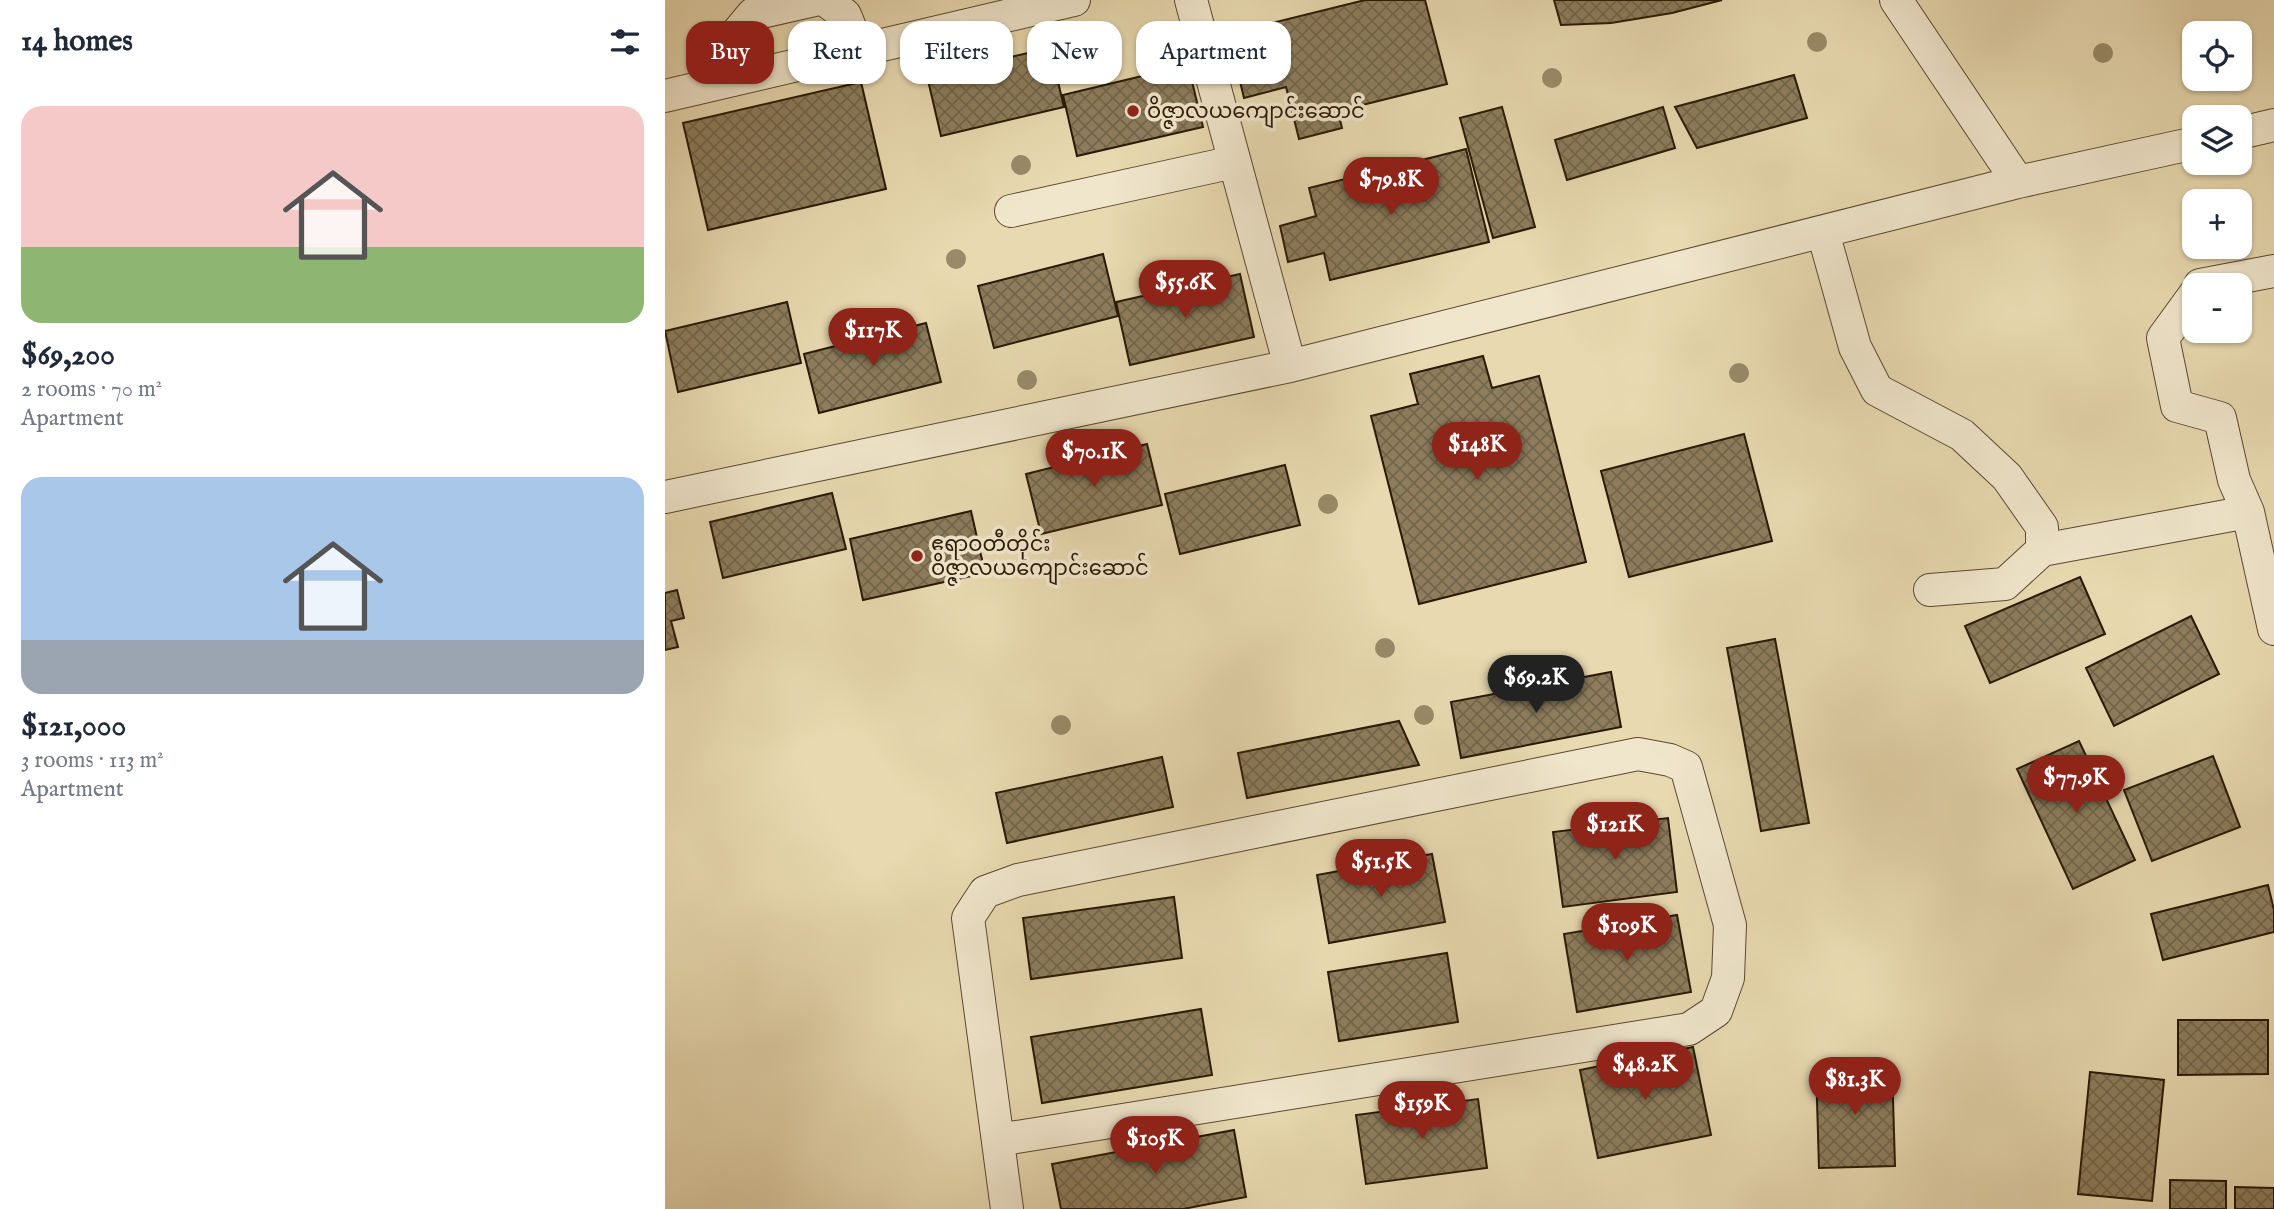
<!DOCTYPE html>
<html lang="en">
<head>
<meta charset="utf-8">
<style>
	body { margin:0; font-family:"IM FELL English","Noto Sans Myanmar",serif; background:#f6f6f7; color:#1f2937; height:100vh; display:flex; flex-direction:column; font-size:26px; white-space:nowrap }
	* { box-sizing:border-box; margin:0 }
	p { font-size:23px; color:#747a83 }
	.icon { flex:none; width:38px; height:38px; fill:none; stroke:currentColor; stroke-width:2; stroke-linecap:round; stroke-linejoin:round }
	.map { position:relative; flex:1; overflow:hidden }
	.side { display:flex; flex-direction:column; background:#fff; width:665px }
	.side>* { flex:none }
	.banner { position:absolute; left:21px; top:21px; width:665px; height:63px; display:flex; gap:14px }
	.fabs { position:absolute; left:1517px; top:21px; display:grid; gap:14px }
	.fabs a { display:grid; place-items:center; width:70px; height:70px; border-radius:14px; background:#fff; box-shadow:0 2px 5px #0004; font-size:35px }
	.price { position:absolute; translate:-50% -60px; padding:0 16px; border-radius:24px; background:#8f2418; color:#fff; font-size:23px; line-height:46px; filter:drop-shadow(0 2px 4px #0008) }
	.price::after { content:''; position:absolute; left:50%; top:42px; width:21px; height:16px; margin-left:-10px; background:inherit; clip-path:polygon(0 0,100% 0,50% 100%) }
	.price.active { background:#222; color:#fff }
	ul { padding:0; list-style:none }
	li { display:grid; align-content:center; gap:14px; height:371px; padding:0 21px }
	li span { display:grid; place-items:center; height:217px; border-radius:21px; color:#555 }
	li>.icon { margin-inline-start:auto }
	span .icon { width:126px; height:126px; fill:#fffc; stroke-width:1 }
	li b { font-size:30px }
	h2 { display:flex; justify-content:space-between; align-items:center; height:84px; padding:0 21px; font-size:30px }
	.chip { padding:0 24px; border-radius:21px; background:#fff; box-shadow:0 2px 5px #0004; font-size:24px; line-height:63px }
	.chip.active { background:#8f2418; color:#fff }
	main { display:flex; flex:1; min-height:0 }
	.map>svg:first-child { display:block }
	.building { fill:url(#building-cross-hatch); stroke:#2a1904; stroke-width:2 }
	.lines { fill:none; stroke-linecap:round; stroke-linejoin:round }
	.minor-casing { stroke:#5a492f; stroke-width:34 }
	.minor { stroke:#f0e6cc; stroke-width:32 }
	.tree { fill:#998a69 }
	.poi-dot { fill:#8f2418; stroke:#f0e6cc; stroke-width:2.5 }
	.labels { text-anchor:middle; stroke-width:7; stroke-linejoin:round; paint-order:stroke }
	.poi-label { font-size:21px; fill:#2a1904; stroke:#f0e6cc; text-anchor:start }
</style>
</head>
<body>
<main>
<section class="side">
<h2>14 homes<svg class="icon" aria-label="filters" viewBox="0 0 24 24"><path d="M4 7h16M4 17h16"/><circle cx="9" cy="7" r="2"/><circle cx="15" cy="17" r="2"/></svg></h2>
<ul>
<li><span style="background:linear-gradient(#f6c9c9 65%,#8fb573 0)"><svg class="icon" aria-label="home" viewBox="0 0 24 24"><path d="M3 11l9-7 9 7M6 9v11h12V9"/></svg></span><div><b>$69,200</b><p>2 rooms · 70 m²</p><p>Apartment</p></div></li>
<li><span style="background:linear-gradient(#a9c7e8 75%,#9aa5b1 0)"><svg class="icon" aria-label="home" viewBox="0 0 24 24"><path d="M3 11l9-7 9 7M6 9v11h12V9"/></svg></span><div><b>$121,000</b><p>3 rooms · 113 m²</p><p>Apartment</p></div></li>
</ul>
</section>
<div class="map">
<svg width="1609" height="1209" viewBox="0 0 1609 1209">
	<defs>
		<pattern id="building-cross-hatch" width="8" height="8" patternUnits="userSpaceOnUse" patternTransform="scale(1.75)"><rect width="8" height="8" fill="#8d7d5d"/><path d="M0 0l8 8M0 8l8-8" fill="none" stroke="#73664b"/></pattern>
	</defs>
	<rect width="100%" height="100%" fill="#e8d9b0"/>
	<filter id="stains"><feTurbulence type="fractalNoise" baseFrequency=".00286" numOctaves="4"/><feColorMatrix values="0 0 0 0 .2 0 0 0 0 .09 0 0 0 0 .02 0 0 0 .5 -.17"/></filter>
	<radialGradient id="worn" r=".72"><stop offset=".6" stop-color="#630" stop-opacity="0"/><stop offset="1" stop-color="#630" stop-opacity=".3"/></radialGradient>
	<path class="building" d="M700,0H760L782,84L673,111L677,128L634,139L621,87L579,98L571,65L611,55L603,24Z
		M889,0H1057L1007,13L946,23L896,25Z
		M385,48L399,107L276,136L262,76Z
		M523,65L538,127L412,156L398,95Z
		M1129,75L1142,118L1032,148L1010,107Z
		M196,82L221,189L43,230L18,123Z
		M837,107L870,227L828,238L795,118Z
		M998,107L1010,148L902,180L890,140Z
		M801,149L824,242L665,280L659,253L623,262L615,226L651,216L644,188Z
		M438,254L453,316L329,348L313,286Z
		M575,274L589,337L465,365L451,302Z
		M122,302L136,363L13,392L0,331Z
		M261,323L276,382L154,413L139,354Z
		M818,356L827,388L874,376L921,562L754,604L706,416L753,404L745,374Z
		M1079,434L1107,541L964,577L936,471Z
		M482,444L497,505L376,534L361,474Z
		M620,465L635,525L515,554L500,494Z
		M167,493L181,549L58,578L45,522Z
		M306,511L320,573L198,600L185,539Z
		M1415,577L1440,634L1325,683L1300,626Z
		M12,590L19,618L6,621L13,647L0,650V593Z
		M1526,616L1554,674L1449,726L1421,668Z
		M1110,639L1144,823L1096,831L1062,648Z
		M946,672L956,727L796,758L786,702Z
		M734,721L754,765L582,798L573,753Z
		M1414,741L1470,860L1408,889L1352,769Z
		M1548,756L1575,827L1487,861L1459,790Z
		M497,757L508,807L342,843L331,793Z
		M1003,818L1012,892L898,907L888,832Z
		M767,854L780,922L664,943L652,875Z
		M1603,885L1609,910V932L1498,960L1486,914Z
		M509,897L517,958L366,979L358,918Z
		M1012,915L1026,992L912,1012L899,934Z
		M782,953L793,1022L674,1041L663,972Z
		M536,1009L547,1075L377,1103L366,1037Z
		M1513,1020H1603V1074L1513,1075Z
		M1028,1047L1046,1135L933,1158L915,1070Z
		M1227,1065L1230,1166L1154,1168L1151,1067Z
		M1425,1072L1499,1080L1487,1201L1413,1194Z
		M813,1099L822,1168L701,1184L691,1115Z
		M569,1130L581,1197L518,1209H396L387,1164Z
		M1505,1180L1561,1181V1209H1505Z
		M1570,1187L1609,1188V1209H1570Z"/>
	<g class="lines">
		<defs>
			<path id="minor" d="M160,0L180,15L194,49
				M526,0L625,366
				M1231,0L1353,182
				M71,79L63,44L88,14L150,0
				M0,96L409,0
				M1575,133L1609,125
				M346,211L569,162
				M1158,232L1190,347L1212,390L1297,435L1342,477L1377,527V550L1340,584L1265,590
				M1535,285L1609,271
				M1530,294L1498,338L1512,406L1555,418L1569,480L1583,512L1609,629
				M0,497L625,366L1353,182L1530,143
				M1377,550L1583,512
				M333,1140L1024,1029L1051,1011L1063,978L1065,925L1021,767L1005,760L973,754L353,880L320,892L303,918L342,1209"/>
		</defs>
		<use href="#minor" class="minor-casing"/>
		<use href="#minor" class="minor"/>
	</g>
	<g class="tree">
		<circle cx="1152" cy="42" r="10"/>
		<circle cx="1438" cy="53" r="10"/>
		<circle cx="887" cy="78" r="10"/>
		<circle cx="356" cy="165" r="10"/>
		<circle cx="291" cy="259" r="10"/>
		<circle cx="1074" cy="373" r="10"/>
		<circle cx="362" cy="380" r="10"/>
		<circle cx="663" cy="504" r="10"/>
		<circle cx="720" cy="648" r="10"/>
		<circle cx="759" cy="715" r="10"/>
		<circle cx="396" cy="725" r="10"/>
	</g>
	<g class="poi-dot">
		<circle cx="468" cy="111" r="7"/>
		<circle cx="252" cy="556" r="7"/>
	</g>
	<g class="labels">
		<g class="poi-label">
			<text x="482" y="118">ဝိဇ္ဇာလယကျောင်းဆောင်</text>
			<text x="266" y="551">ဧရာဝတီတိုင်း<tspan x="266" dy="24">ဝိဇ္ဇာလယကျောင်းဆောင်</tspan></text>
		</g>
	</g>
	<rect width="100%" height="100%" filter="url(#stains)"/>
	<rect width="100%" height="100%" fill="url(#worn)"/>
</svg>
<div class="fabs">
<a><svg class="icon" aria-label="locate" viewBox="0 0 24 24"><circle cx="12" cy="12" r="6"/><path d="M12 2v4M12 18v4M2 12h4M18 12h4"/></svg></a>
<a><svg class="icon" aria-label="layers" viewBox="0 0 24 24"><path d="M12 4l9 5-9 5-9-5zM3 14l9 5 9-5"/></svg></a>
<a>+</a>
<a>−</a>
</div>
<b class="price" style="left:726px;top:217px">$79.8K</b>
<b class="price" style="left:520px;top:320px">$55.6K</b>
<b class="price" style="left:208px;top:368px">$117K</b>
<b class="price" style="left:812px;top:482px">$148K</b>
<b class="price" style="left:429px;top:489px">$70.1K</b>
<b class="price active" style="left:871px;top:715px">$69.2K</b>
<b class="price" style="left:1411px;top:815px">$77.9K</b>
<b class="price" style="left:950px;top:862px">$121K</b>
<b class="price" style="left:716px;top:899px">$51.5K</b>
<b class="price" style="left:962px;top:963px">$109K</b>
<b class="price" style="left:980px;top:1102px">$48.2K</b>
<b class="price" style="left:1190px;top:1117px">$81.3K</b>
<b class="price" style="left:757px;top:1141px">$159K</b>
<b class="price" style="left:490px;top:1176px">$105K</b>
<div class="banner">
<a class="chip active">Buy</a>
<a class="chip">Rent</a>
<a class="chip">Filters</a>
<a class="chip">New</a>
<a class="chip">Apartment</a>
</div>
</div>
</main>
</body>
</html>
